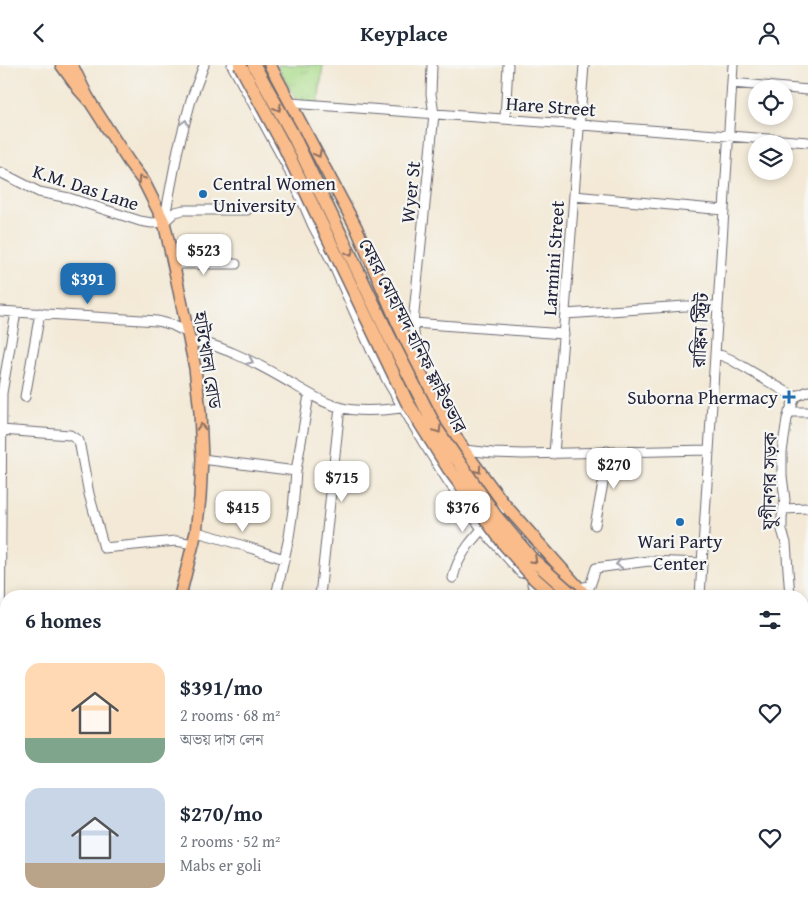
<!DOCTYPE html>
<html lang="en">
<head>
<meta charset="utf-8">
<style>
	body { margin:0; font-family:"Gentium Book Plus","Noto Serif Bengali",serif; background:#f2f2f3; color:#1f2937; height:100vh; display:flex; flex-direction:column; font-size:19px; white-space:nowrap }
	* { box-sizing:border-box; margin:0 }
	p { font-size:16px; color:#747a83 }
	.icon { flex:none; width:28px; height:28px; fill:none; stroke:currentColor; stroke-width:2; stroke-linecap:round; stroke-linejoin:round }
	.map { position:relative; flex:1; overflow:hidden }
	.panel { position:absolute; left:0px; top:525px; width:809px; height:321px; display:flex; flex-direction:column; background:#fff; border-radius:20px 20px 0 0; box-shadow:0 2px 8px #0003 }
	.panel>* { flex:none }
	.tools { position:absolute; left:748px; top:15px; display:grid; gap:10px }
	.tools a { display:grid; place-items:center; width:45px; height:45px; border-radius:50%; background:#fff; box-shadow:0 2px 8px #0003; font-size:25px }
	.price { position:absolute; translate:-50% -42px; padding:0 11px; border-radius:10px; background:#fff; color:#222; font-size:16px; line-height:32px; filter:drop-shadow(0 1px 2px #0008) }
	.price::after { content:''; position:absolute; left:50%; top:30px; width:15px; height:11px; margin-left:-8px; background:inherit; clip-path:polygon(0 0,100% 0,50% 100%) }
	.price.selected { background:#1f6fb2; color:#fff }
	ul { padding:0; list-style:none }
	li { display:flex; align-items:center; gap:15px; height:125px; padding:0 25px }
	li span { display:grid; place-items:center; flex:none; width:140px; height:100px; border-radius:15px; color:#555 }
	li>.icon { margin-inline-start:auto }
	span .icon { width:60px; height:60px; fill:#fffc; stroke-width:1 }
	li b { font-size:21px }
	h2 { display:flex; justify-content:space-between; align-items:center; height:60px; padding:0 25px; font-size:21px }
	header { display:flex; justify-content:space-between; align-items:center; height:65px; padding:0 25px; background:#fff; font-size:22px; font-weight:700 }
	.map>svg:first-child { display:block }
	.park { fill:url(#park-tufts); stroke:#667f62 }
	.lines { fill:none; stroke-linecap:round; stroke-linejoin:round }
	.minor-casing { stroke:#6b6871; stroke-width:11 }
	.major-casing { stroke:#6b6871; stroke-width:14 }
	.highway-casing { stroke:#6b6871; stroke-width:15 }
	.minor { stroke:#fff; stroke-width:9 }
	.major { stroke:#f9bc8a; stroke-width:11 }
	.highway { stroke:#f9bc8a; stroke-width:12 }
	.highway-bridge-casing { stroke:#6b6871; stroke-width:15; stroke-linecap:butt }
	.highway-bridge { stroke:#f9bc8a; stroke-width:12 }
	.oneway { stroke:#8e6f62 }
	.oneway2 { stroke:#9c9ca7 }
	.poi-dot { fill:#1f6fb2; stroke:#f6f6f2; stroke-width:2 }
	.labels { text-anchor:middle; stroke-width:4.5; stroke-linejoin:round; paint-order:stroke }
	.street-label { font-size:19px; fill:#22223b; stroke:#f6f6f2 }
	.poi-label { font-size:19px; fill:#22223b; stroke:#f6f6f2; text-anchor:start }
</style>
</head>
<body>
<header><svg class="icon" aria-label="back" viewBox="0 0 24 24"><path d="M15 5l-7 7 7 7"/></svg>Keyplace<svg class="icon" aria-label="person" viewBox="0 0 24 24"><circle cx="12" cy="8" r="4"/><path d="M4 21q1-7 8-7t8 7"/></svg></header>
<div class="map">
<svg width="808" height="846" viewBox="0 0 808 846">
	<defs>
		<pattern id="park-tufts" width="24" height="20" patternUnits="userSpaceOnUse" patternTransform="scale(1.25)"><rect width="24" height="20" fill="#aadc8a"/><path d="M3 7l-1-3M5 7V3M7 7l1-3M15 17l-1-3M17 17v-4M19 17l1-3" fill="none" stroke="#92bc78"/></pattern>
	</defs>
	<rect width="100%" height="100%" fill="#f6f6f2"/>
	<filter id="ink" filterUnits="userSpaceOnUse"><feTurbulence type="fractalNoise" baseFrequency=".02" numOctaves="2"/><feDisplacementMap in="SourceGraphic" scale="10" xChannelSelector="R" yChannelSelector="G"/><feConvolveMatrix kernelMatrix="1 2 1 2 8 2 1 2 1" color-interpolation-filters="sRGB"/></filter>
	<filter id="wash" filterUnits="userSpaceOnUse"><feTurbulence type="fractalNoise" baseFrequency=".0096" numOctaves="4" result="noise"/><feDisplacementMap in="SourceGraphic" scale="20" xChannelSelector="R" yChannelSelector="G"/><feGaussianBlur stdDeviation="1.12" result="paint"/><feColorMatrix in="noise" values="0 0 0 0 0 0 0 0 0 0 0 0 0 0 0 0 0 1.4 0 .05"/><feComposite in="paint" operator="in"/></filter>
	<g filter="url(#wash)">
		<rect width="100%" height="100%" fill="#f3e9d6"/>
		<path class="park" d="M277,0H323L318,39L295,33Z"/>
	</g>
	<g filter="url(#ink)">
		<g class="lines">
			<defs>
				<path id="minor" d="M232,0L287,101L313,161L332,197L372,287L388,317L423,377L448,416L482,464L521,508
					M732,18L808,25
					M291,38L808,77
					M505,54L508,0
					M0,107L39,127L69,133L140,156L152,158L164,157
					M574,131L724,145
					M164,157L178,84L191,35L204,0
					M164,157L175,147L184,145H247
					M173,199H236
					M0,246L157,256L172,260L186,267
					M565,249L685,241H718
					M413,258L564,269
					M189,277C205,276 218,282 233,288C254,297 274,308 294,320C309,328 322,338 339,342C358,348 388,345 408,342
					M715,288L730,294L795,332
					M417,296L413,258L434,49L431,29L432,0
					M25,332L40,248
					M795,332L808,326
					M789,347H808
					M1,365L70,370L79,376L89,429L104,483L176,476L194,479
					M464,385L493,388L523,389L709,385
					M554,389L584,0
					M202,394L296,406
					M783,444L808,443
					M595,460L606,403L607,386
					M196,467C226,474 255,485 284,494
					M453,513C459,483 485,462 505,440
					M532,519L544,531
					M578,523L590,521L596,503L649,496L702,498
					M276,531L289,472L293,445L296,406L309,330
					M320,531L340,342
					M700,531L733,0
					M790,531L786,478L782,465V452L785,435L782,411V387L787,354L795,332
					M802,577L808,576
					M0,588L2,328L16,247"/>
				<path id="major" d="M72,0L89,35L129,97L144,117L164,157L176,211L195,303L200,347L202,394L200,433L196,467L180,531
					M270,0L356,162L394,250L433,335L464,385L489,419L505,440L586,531
					M0,589L6,582
					M802,693L808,696
					M802,744L808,747
					M6,846V827"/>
				<path id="highway" d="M62,0L80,25L89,35
					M802,711L808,715
					M802,728L808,731"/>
			</defs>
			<use href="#minor" class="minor-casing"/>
			<use href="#major" class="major-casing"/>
			<use href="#highway" class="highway-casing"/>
			<use href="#minor" class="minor"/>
			<use href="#major" class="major"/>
			<use href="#highway" class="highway"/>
			<defs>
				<path id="highway-bridge" d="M240,0L285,83L407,337L449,404L505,480L535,514L554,531
					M254,0L293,70L389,271L436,363L495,450L532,494L574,531"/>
			</defs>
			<use href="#highway-bridge" class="highway-bridge-casing"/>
			<use href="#highway-bridge" class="highway-bridge"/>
		</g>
		<defs><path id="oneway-chevron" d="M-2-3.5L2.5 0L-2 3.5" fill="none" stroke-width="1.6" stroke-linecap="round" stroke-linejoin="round" transform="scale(1.25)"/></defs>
		<g class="oneway">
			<use href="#oneway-chevron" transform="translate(278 43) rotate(61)"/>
			<use href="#oneway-chevron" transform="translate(318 89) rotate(62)"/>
			<use href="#oneway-chevron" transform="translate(141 114) rotate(-124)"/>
			<use href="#oneway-chevron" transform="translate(350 188) rotate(65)"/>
			<use href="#oneway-chevron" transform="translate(201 362) rotate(-92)"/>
			<use href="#oneway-chevron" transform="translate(438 365) rotate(58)"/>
			<use href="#oneway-chevron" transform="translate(478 405) rotate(54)"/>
			<use href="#oneway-chevron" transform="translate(534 495) rotate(44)"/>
		</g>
		<g class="oneway2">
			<use href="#oneway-chevron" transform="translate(185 58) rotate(-74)"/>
			<use href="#oneway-chevron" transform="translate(250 296) rotate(24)"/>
			<use href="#oneway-chevron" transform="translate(619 499) rotate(171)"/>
		</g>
	</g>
	<g class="poi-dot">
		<circle cx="203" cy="129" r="5"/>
		<path d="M786.5 324.5h5v5h5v5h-5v5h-5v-5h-5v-5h5z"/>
		<circle cx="680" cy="457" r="5"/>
	</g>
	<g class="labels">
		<g class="street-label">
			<text transform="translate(551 41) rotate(4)" y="7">Hare Street</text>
			<text transform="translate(86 122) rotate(18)" y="7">K.M. Das Lane</text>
			<text transform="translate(410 127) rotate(-84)" y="7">Wyer St</text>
			<text transform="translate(553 193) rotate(-86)" y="7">Larmini Street</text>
			<text transform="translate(700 265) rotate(-87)" y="7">রাঙ্কিন স্ট্রিট</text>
			<text transform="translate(413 270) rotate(63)" y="7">মেয়র মোহাম্মদ হানিফ ফ্লাইওভার</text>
			<text transform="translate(208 295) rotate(81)" y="7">হাটখোলা রোড</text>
			<text transform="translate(769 416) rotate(-89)" y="7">যুগীনগর সড়ক</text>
		</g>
		<g class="poi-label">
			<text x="213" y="125">Central Women<tspan x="213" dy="22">University</tspan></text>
			<text x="778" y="339" text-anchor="end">Suborna Phermacy</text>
			<text x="680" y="483" text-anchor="middle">Wari Party<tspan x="680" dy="22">Center</tspan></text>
		</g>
	</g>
</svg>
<div class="tools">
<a><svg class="icon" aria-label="locate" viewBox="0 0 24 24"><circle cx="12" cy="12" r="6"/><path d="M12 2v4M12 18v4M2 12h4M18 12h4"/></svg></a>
<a><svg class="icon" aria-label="layers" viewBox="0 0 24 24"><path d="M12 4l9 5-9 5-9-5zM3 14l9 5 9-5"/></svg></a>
</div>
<b class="price" style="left:204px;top:211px">$523</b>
<b class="price selected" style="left:88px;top:240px">$391</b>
<b class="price" style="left:614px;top:425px">$270</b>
<b class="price" style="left:342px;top:438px">$715</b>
<b class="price" style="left:243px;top:468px">$415</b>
<b class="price" style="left:463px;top:468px">$376</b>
<section class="panel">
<h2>6 homes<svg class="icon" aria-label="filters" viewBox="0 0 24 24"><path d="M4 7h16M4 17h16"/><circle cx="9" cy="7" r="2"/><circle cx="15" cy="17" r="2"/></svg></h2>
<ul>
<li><span style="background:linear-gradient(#ffd9b3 75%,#7fa58c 0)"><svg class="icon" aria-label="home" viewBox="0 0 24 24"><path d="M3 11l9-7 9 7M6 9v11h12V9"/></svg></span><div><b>$391/mo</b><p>2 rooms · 68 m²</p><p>অভয় দাস লেন</p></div><svg class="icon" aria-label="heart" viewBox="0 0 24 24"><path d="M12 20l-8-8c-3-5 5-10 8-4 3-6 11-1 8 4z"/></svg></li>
<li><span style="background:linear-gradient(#c9d6e8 75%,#b9a48a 0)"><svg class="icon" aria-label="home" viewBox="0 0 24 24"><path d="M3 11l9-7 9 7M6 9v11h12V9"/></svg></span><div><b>$270/mo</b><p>2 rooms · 52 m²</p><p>Mabs er goli</p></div><svg class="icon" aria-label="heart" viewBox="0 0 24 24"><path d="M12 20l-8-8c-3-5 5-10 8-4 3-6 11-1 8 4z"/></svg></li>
</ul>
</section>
</div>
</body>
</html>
